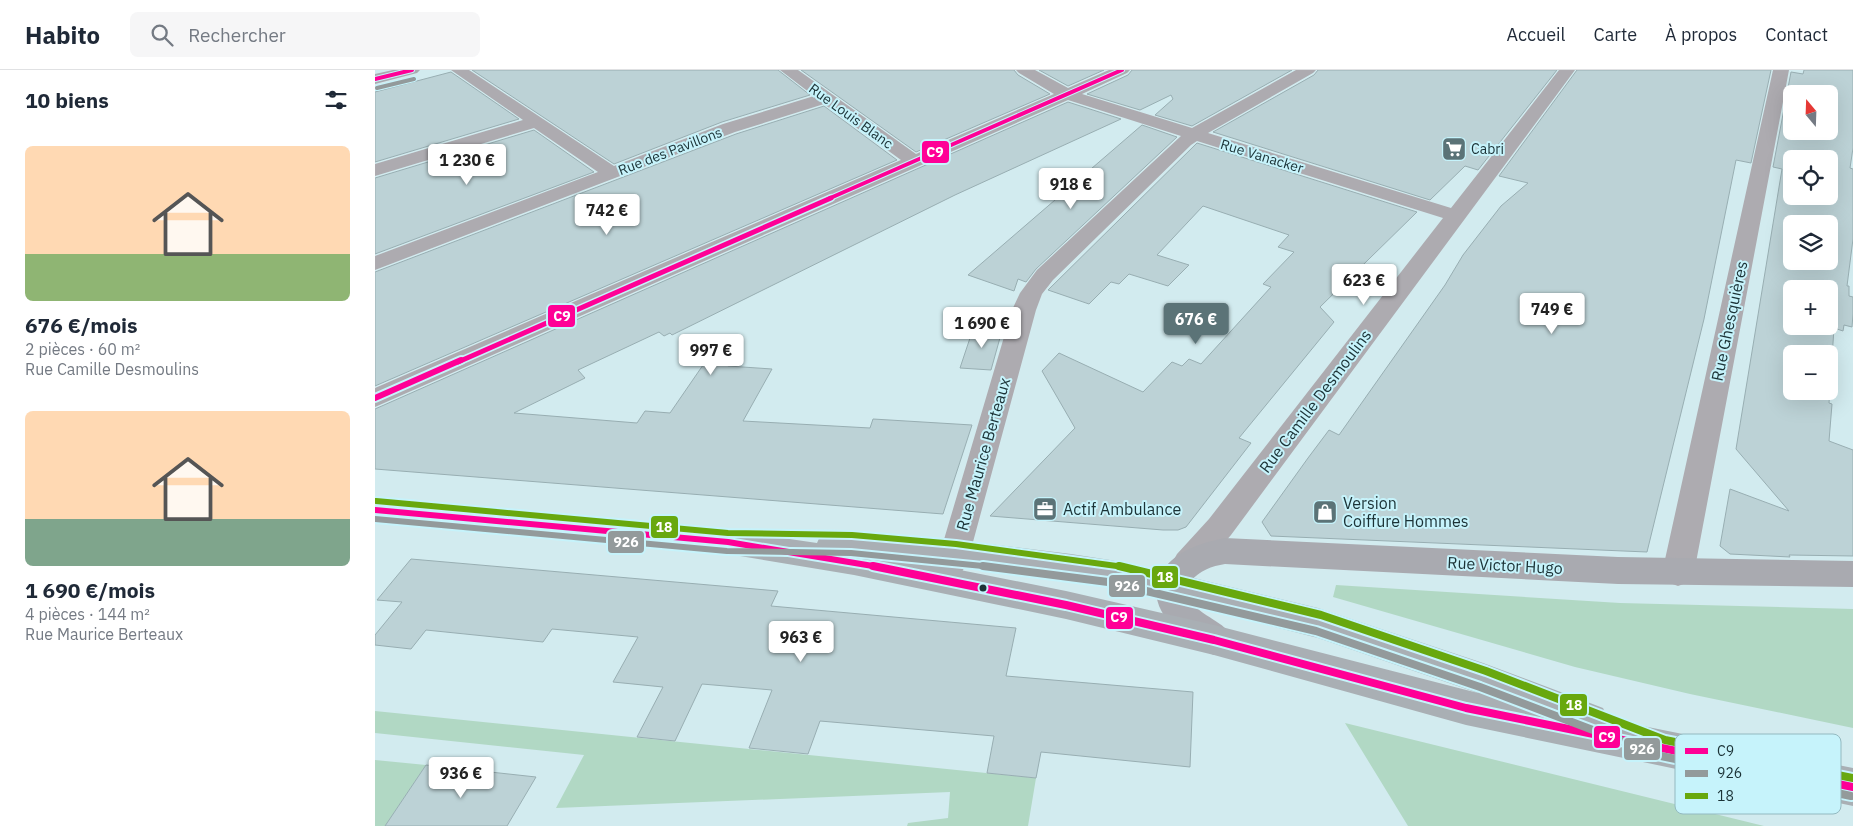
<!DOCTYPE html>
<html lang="fr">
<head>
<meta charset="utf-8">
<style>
	body { margin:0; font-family:"IBM Plex Sans",sans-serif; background:#f6f6f7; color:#1f2937; height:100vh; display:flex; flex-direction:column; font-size:19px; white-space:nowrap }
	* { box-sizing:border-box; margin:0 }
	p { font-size:16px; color:#747a83 }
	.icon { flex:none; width:28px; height:28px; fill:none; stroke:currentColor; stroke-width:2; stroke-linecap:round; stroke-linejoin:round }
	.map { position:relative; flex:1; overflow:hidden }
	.drawer { display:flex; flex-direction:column; background:#fff; width:375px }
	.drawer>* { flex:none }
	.needle { width:32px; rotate:341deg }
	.buttons { position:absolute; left:1408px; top:15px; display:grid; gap:10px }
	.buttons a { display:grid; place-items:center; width:55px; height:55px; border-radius:8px; background:#fff; box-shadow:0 5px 20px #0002; font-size:25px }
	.price { position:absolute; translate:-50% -42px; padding:0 11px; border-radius:5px; background:#fff; color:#222; font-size:16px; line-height:32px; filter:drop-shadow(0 1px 2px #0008) }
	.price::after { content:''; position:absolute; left:50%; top:30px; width:15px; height:11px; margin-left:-8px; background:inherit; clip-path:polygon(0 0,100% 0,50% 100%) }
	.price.selected { background:#5b7377; color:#fff }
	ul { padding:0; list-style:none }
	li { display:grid; align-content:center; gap:10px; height:265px; padding:0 25px }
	li span { display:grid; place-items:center; height:155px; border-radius:8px; color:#555 }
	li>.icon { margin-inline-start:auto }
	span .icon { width:90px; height:90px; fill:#fffc; stroke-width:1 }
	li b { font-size:21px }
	h2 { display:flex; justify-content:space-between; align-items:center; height:60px; padding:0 25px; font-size:21px }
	header { display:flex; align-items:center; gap:30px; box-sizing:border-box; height:70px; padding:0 25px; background:#fff; border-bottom:1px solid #e0e1e3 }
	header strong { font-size:24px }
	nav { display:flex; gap:28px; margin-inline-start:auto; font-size:18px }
	.search { width:350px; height:45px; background:#f6f6f7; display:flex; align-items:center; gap:12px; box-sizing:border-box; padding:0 18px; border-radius:8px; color:#747a83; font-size:19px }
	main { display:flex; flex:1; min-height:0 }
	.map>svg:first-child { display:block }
	.green { fill:#b1d8c4 }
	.building { fill:#bcd2d6; stroke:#98aeb2; fill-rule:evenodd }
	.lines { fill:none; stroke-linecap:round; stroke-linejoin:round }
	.street { fill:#adabb0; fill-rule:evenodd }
	.secondary { fill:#a9aab0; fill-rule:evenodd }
	.primary { fill:#a9afb4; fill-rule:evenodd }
	.bus-1-far3-casing { stroke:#c6f3fb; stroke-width:6 }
	.bus-1-far2-casing { stroke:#c6f3fb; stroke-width:8 }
	.bus-1-far1-casing { stroke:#c6f3fb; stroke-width:10 }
	.bus-1-casing { stroke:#c6f3fb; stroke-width:12 }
	.bus-2-far2-casing { stroke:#c6f3fb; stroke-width:6 }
	.bus-2-far1-casing { stroke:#c6f3fb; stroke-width:10 }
	.bus-2-casing { stroke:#c6f3fb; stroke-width:12 }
	.bus-3-far1-casing { stroke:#c6f3fb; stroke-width:10 }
	.bus-3-casing { stroke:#c6f3fb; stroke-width:12 }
	.bus-1-far3 { stroke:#ff0096; stroke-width:4 }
	.bus-1-far2 { stroke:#ff0096; stroke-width:5 }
	.bus-1-far1 { stroke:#ff0096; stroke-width:6 }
	.bus-1 { stroke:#ff0096; stroke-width:8 }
	.bus-2-far2 { stroke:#939a9b; stroke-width:4 }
	.bus-2-far1 { stroke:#939a9b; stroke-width:6 }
	.bus-2 { stroke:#939a9b; stroke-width:8 }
	.bus-3-far1 { stroke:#68a80e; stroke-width:6 }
	.bus-3 { stroke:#68a80e; stroke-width:8 }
	.bus-dot { fill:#1b3236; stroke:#c6f3fb; stroke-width:2 }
	.labels { text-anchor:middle; stroke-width:4; stroke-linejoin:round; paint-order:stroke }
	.far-street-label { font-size:14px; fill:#1b3236; stroke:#c6f3fb }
	.far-poi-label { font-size:14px; fill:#1b3236; stroke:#c6f3fb; text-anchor:start }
	.street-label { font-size:16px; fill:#1b3236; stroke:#c6f3fb }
	.poi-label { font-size:16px; fill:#1b3236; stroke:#c6f3fb; text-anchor:start }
	.key { fill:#c6f3fb; stroke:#93b9c0; stroke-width:1 }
	.key-label { font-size:14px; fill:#1b3236 }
	.line-badge { stroke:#c6f3fb; stroke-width:2 }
	.badge-label { font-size:14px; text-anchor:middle; font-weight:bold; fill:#fff }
</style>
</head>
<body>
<header>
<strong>Habito</strong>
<div class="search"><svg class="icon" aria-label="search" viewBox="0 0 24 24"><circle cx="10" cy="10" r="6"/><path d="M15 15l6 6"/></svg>Rechercher</div>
<nav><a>Accueil</a><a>Carte</a><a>À propos</a><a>Contact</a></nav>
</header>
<main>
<section class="drawer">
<h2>10 biens<svg class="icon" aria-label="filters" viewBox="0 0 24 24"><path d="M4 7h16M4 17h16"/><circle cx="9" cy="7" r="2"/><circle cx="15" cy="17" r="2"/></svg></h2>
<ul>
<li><span style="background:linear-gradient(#ffd9b3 70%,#8fb573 0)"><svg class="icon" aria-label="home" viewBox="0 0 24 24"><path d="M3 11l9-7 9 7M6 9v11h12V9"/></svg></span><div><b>676 €/mois</b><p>2 pièces · 60 m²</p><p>Rue Camille Desmoulins</p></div></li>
<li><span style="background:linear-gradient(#ffd9b3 70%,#7fa58c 0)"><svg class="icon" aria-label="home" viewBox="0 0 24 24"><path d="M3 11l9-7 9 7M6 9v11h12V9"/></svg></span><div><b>1 690 €/mois</b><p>4 pièces · 144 m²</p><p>Rue Maurice Berteaux</p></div></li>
</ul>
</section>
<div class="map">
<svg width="1478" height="756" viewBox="0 0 1478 756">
	<rect width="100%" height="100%" fill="#d2ebef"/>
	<path class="green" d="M961,515L1245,533L1478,539V658L1315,624L1200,597L958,527Z
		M0,641L661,708L653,756H532L533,753L573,748L575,722L181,738L209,685L0,663Z
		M970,653L1389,756H1033Z
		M0,690L51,695L10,756H0Z"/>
	<path class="building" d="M97,0H403L435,25L347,52L239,94Z
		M426,0H639L643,5L675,24L541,82Z
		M664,0H729L693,16Z
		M757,0H917L817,56L780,45L798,29L796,25L765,40L712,24L753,5Z
		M943,0H1182L1103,100L1090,96L1055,130L838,62L939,5Z
		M1202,0H1396L1376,93L1361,90L1329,249L1272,482L896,466L887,452L933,388L954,360L964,365L1070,215L1088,185L1126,136L1153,113L1124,106Z
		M1429,0H1478V78L1475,98L1478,99V169L1472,216H1474V226L1478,227V244L1477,257L1469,255L1468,261L1459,258L1454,333L1457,334L1454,371L1478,380V486L1414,485L1415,487L1355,484L1345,476L1355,419L1414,441L1361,379L1407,99L1398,97L1416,2L1428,4ZM1416,24H1454V61H1416ZM1416,89H1454V126H1416ZM1416,154H1454V191H1416ZM1416,219H1454V256H1416ZM1416,284H1454V321H1416Z
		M76,2L144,49L0,92V22Z
		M693,32L746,49L580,125L297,265L295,263L289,266L284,262L203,300L210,308L139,343L262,353L270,341L295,343L337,282L353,296L397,299L368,351L495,358L498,349L597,355L568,444L0,399V339Z
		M449,36L522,90L0,316V202L361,64Z
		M767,55L802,67L661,199L651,212L643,209L639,221L593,205Z
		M159,60L219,102L0,184V108Z
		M822,73L1042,142L945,237L959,252L864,368L876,373L811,457L803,460H788L615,446L700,358L667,301L684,283L768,322L797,292L807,296L814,289L826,294L896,217L888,214L919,182L903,177L914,165L828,136L782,185L814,195L793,216L754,204L744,214L736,212L714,234L673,220Z
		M628,257L616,300L585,298L597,262Z
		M36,489L403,521L396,536L641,558L631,606L818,622L815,697L666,682L661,708L612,703L619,666L445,651L433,684L374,678L397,620L327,614L300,671L262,667L288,617L238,612L263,567L177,559L168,572L51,560L36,579L0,575V565L27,532L2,530Z
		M51,695L161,707L132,756H10Z"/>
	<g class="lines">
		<path class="street" d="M76,0H94L239,96L348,54L439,26L405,0H423L541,84L679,24L644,3L641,0H660L693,18L734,0H755L752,3L707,24L817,58L921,0H941L938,3L833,63L1076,138L1184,0H1200L856,465L824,502L813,506L802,502L797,493L802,484L834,449L1068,148L822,71L816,75L678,210L667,224L661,240L595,483C588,504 579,522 555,513L550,504L565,483L637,240L645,223L662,200L806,66L693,30L0,337V318L526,90L449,34L360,62L0,200V186L223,102L159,58L0,106V94L148,50Z
			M1398,0H1414L1319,503L1314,512L1303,516L1292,512L1287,503Z"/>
		<path class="secondary" d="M18,0H45L42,3L0,14V4Z
			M850,468L1243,487L1478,491V517L1243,514L850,494C837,496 824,501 816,511C798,533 841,548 851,559C853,562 854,567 856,570L851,581L839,585C803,572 756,525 797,490C811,477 832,472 850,468Z"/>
		<path class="primary" d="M0,428L353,460L442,473L446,464L457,461L580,470L696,484L735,490L798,503L943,538L1108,593L1215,633L1228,638L1233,649L1478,698V736L1091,655L839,585L691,549L479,505L353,484L0,452ZM550,493L696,510L735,516L798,531L943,568L1103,623L839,555L691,521Z"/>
		<defs>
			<path id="bus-1-far3" d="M0,9L37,0
				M453,129L747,0"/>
			<path id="bus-1-far2" d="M83,292L456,128"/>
			<path id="bus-1-far1" d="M0,328L86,290
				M0,440L353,472L504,497"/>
			<path id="bus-1" d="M498,496L691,535L839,570L1091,638L1478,717"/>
			<path id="bus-2-far2" d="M2,18L39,9"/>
			<path id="bus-2-far1" d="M0,449L352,481L476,483L618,497"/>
			<path id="bus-2" d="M608,496L733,512L941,561L1105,617L1286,686L1476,726"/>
			<path id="bus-3-far1" d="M1,431L353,463L477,465L581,474L749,497"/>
			<path id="bus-3" d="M744,496L946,545L1111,601L1290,670L1478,708"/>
		</defs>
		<use href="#bus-1-far3" class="bus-1-far3-casing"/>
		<use href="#bus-1-far2" class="bus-1-far2-casing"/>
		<use href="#bus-1-far1" class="bus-1-far1-casing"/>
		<use href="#bus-1" class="bus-1-casing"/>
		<use href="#bus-2-far2" class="bus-2-far2-casing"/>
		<use href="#bus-2-far1" class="bus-2-far1-casing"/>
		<use href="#bus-2" class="bus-2-casing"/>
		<use href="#bus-3-far1" class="bus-3-far1-casing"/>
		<use href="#bus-3" class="bus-3-casing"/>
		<use href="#bus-1-far3" class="bus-1-far3"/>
		<use href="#bus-1-far2" class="bus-1-far2"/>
		<use href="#bus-1-far1" class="bus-1-far1"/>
		<use href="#bus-1" class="bus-1"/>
		<use href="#bus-2-far2" class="bus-2-far2"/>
		<use href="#bus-2-far1" class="bus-2-far1"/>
		<use href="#bus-2" class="bus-2"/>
		<use href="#bus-3-far1" class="bus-3-far1"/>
		<use href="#bus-3" class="bus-3"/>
	</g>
	<defs>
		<symbol id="supermarket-square" viewBox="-11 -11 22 22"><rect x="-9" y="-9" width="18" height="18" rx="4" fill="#5b7377" stroke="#c6f3fb"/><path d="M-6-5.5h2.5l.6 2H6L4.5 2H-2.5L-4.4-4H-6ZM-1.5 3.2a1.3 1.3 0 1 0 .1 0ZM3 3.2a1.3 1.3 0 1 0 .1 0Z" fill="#fff"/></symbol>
		<symbol id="office-square" viewBox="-11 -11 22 22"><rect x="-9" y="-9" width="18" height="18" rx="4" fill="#5b7377" stroke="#c6f3fb"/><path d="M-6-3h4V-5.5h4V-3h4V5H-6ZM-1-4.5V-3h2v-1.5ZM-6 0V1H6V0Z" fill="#fff"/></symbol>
		<symbol id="shop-square" viewBox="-11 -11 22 22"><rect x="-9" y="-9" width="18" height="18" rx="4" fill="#5b7377" stroke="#c6f3fb"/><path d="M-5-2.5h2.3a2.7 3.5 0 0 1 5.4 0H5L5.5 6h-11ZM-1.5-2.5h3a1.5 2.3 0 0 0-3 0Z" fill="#fff"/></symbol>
	</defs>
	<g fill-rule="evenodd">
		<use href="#supermarket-square" x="1065" y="65" width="28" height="28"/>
		<use href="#office-square" x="656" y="425" width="28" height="28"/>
		<use href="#shop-square" x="936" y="428" width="28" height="28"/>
	</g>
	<circle class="bus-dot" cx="608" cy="518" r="4.5"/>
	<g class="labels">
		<g class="far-street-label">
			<text transform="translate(476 46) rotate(36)" y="5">Rue Louis Blanc</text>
			<text transform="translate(295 81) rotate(-21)" y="5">Rue des Pavillons</text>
			<text transform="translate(887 86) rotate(17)" y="5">Rue Vanacker</text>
		</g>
		<g class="far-poi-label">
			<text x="1096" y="84">Cabri</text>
		</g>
		<g class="street-label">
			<text transform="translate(1354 251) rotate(-78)" y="6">Rue Ghesquières</text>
			<text transform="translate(940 331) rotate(-53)" y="6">Rue Camille Desmoulins</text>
			<text transform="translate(608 384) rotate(-74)" y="6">Rue Maurice Berteaux</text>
			<text transform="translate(1130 495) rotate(3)" y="6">Rue Victor Hugo</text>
		</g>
		<g class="poi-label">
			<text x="968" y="439">Version<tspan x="968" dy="18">Coiffure Hommes</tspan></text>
			<text x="688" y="445">Actif Ambulance</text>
		</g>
	</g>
	<rect x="1300" y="664" width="166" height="80" rx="8" class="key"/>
	<rect x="1310" y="678" width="23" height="6" fill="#ff0096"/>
	<rect x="1310" y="700" width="23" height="7" fill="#939a9b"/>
	<rect x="1310" y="723" width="23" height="6" fill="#68a80e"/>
	<g class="key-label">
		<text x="1342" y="686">C9</text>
		<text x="1342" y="708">926</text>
		<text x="1342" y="731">18</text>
	</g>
	<g class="line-badge">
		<rect x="546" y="70" width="29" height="24" rx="5" fill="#ff0096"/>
		<rect x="172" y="234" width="29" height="24" rx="5" fill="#ff0096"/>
		<rect x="275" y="445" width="29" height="24" rx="5" fill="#68a80e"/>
		<rect x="232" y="460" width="38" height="24" rx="5" fill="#939a9b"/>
		<rect x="776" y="495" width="28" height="24" rx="5" fill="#68a80e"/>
		<rect x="733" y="504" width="38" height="24" rx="5" fill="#939a9b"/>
		<rect x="730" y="536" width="29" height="24" rx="5" fill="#ff0096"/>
		<rect x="1184" y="623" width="29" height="24" rx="5" fill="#68a80e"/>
		<rect x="1218" y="655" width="28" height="24" rx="5" fill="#ff0096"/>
		<rect x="1248" y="667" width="38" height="24" rx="5" fill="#939a9b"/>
	</g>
	<g class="badge-label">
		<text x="560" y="87">C9</text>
		<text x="187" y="251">C9</text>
		<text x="289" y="462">18</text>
		<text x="251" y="477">926</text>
		<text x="790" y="512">18</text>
		<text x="752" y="521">926</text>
		<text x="744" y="552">C9</text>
		<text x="1199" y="640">18</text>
		<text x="1232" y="672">C9</text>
		<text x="1267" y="684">926</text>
	</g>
</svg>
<div class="buttons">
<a><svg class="needle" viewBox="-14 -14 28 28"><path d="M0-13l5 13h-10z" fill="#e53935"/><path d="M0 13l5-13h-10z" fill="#747a83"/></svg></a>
<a><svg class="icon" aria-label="locate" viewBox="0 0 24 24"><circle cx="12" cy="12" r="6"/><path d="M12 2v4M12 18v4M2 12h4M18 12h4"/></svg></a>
<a><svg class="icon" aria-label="layers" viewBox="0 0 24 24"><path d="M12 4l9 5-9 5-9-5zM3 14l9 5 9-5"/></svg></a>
<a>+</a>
<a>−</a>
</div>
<b class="price" style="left:92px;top:116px">1 230 €</b>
<b class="price" style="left:696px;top:140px">918 €</b>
<b class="price" style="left:232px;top:166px">742 €</b>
<b class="price" style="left:989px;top:236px">623 €</b>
<b class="price" style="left:1177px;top:265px">749 €</b>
<b class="price selected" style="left:821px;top:275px">676 €</b>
<b class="price" style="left:607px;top:279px">1 690 €</b>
<b class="price" style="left:336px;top:306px">997 €</b>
<b class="price" style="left:426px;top:593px">963 €</b>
<b class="price" style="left:86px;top:729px">936 €</b>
</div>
</main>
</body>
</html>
